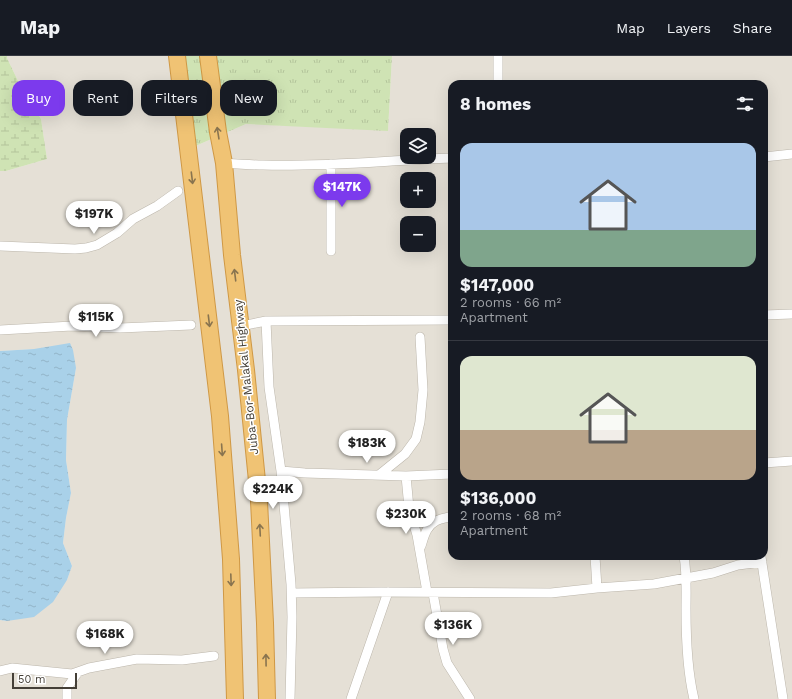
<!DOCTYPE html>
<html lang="en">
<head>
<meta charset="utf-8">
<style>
	body { margin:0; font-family:"Work Sans",sans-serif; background:#20242c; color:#f1f3f6; height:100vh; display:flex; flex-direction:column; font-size:15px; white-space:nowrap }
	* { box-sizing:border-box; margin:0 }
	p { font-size:13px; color:#9ea1a6 }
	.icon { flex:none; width:22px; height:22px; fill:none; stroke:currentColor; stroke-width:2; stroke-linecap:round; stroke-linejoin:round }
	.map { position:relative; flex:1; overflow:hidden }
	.panel { position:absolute; left:448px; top:24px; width:320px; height:480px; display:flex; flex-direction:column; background:#171b24; border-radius:12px; box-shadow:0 4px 16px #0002 }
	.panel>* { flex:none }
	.hud { position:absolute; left:12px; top:24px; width:376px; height:36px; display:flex; gap:8px }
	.controls { position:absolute; left:400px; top:72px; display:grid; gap:8px }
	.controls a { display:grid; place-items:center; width:36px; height:36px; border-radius:8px; background:#171b24; box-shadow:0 4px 16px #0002; font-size:20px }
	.scale { position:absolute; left:12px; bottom:10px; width:65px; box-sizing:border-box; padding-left:4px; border:2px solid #443f37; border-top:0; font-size:11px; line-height:14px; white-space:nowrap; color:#443f37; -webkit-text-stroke:3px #fff; paint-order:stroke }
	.price { position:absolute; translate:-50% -34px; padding:0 9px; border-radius:14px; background:#fff; color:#222; font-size:13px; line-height:26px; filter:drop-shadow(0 1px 2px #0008) }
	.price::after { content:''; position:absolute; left:50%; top:24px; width:12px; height:9px; margin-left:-6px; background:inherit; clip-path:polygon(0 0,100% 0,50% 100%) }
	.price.current { background:#7c3aed; color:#fff }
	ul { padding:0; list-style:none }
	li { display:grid; align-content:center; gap:8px; height:212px; padding:0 12px }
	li+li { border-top:1px solid #363941 }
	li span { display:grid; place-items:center; height:124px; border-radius:12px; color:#555 }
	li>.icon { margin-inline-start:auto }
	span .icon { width:72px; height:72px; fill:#fffc; stroke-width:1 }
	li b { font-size:17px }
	h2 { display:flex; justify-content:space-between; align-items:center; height:48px; padding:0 12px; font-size:17px }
	.tag { padding:0 14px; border-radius:12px; background:#171b24; box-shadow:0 4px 16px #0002; font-size:14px; line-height:36px }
	.tag.current { background:#7c3aed; color:#fff }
	header { display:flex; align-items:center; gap:24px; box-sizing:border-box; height:56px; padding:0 20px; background:#171b24; border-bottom:1px solid #363941 }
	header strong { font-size:19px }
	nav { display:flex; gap:22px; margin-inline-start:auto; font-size:14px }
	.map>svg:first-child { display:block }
	.residential { fill:#e5e0d6; fill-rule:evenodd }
	.grass { fill:url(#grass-tufts) }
	.wetland { fill:url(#wetland-marsh) }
	.water { fill:url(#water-ripples) }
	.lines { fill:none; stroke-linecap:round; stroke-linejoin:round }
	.street-casing { stroke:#bcb6ab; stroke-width:10 }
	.highway-casing { stroke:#cf9845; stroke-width:18 }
	.street { stroke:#fff; stroke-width:9 }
	.highway { stroke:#f0c374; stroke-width:16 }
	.oneway { stroke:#89744f }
	.labels { text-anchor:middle; stroke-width:3; stroke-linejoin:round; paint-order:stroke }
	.street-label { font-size:12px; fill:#443f37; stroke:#fff }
</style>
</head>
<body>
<header>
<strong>Map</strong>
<nav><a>Map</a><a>Layers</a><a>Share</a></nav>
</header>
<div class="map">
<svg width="792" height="643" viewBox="0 0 792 643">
	<defs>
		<pattern id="grass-tufts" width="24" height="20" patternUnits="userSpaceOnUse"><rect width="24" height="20" fill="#cfe3b4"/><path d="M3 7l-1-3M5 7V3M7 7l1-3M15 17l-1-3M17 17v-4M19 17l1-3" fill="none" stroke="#b3c49b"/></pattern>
		<pattern id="wetland-marsh" width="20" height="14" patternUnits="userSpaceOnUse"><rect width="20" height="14" fill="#cfe3b4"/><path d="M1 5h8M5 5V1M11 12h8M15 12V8" fill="none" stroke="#b3c49b"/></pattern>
		<pattern id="water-ripples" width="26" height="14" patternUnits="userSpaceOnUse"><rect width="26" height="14" fill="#a9d1e9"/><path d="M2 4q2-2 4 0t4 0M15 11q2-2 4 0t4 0" fill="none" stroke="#93b4c8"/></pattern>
	</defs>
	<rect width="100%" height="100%" fill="#f2eee7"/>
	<path class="residential" d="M7,0H169L184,95L246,68L388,74L392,0H792V643H0V564L7,565L67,524L72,510L63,487L66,462L71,437L66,404L67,364L76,312L34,293L0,295V115H6L47,103L41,63L18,25L7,2ZM452,28H764V500H452ZM407,79H429V101H407ZM407,123H429V145H407ZM407,167H429V189H407Z"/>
	<path class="grass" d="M169,0H392L388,75L246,68L184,95Z"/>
	<path class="wetland" d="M0,0H7V2L18,25L41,63L47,103L6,115H0Z"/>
	<path class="water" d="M70,287L73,294L76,312L67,364L66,404L71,437L66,462L63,487L72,510L67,524L53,546L34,561L7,565L0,564V295L34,293Z"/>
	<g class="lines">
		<defs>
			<path id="street" d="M498,0V28
				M764,101L792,98
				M224,107C237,108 250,109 263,109C326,111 389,104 452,102
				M0,190L75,193L86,192L97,189L117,177L133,163L157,150L178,135
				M331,195V108
				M764,259L792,258
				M266,265L269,331L281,415L291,528L292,561L290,643
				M241,270L266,265L452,264
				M0,274L72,270L120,272L191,269
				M764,407L792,405
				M281,415L305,417L406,420L452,418
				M379,419L405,398L416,383L420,366L423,334L420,281
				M406,420L409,452L417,479L427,536
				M421,490C424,481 426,470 436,465C441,462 447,462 452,460
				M595,500L597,532
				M684,500C687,518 686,535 686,553C686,583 687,614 694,643
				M761,501L783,643
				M292,537L381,536L551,537L597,532L654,528L713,517L738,509L762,506
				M433,537L443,593L447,607L470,643
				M0,615L12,612L72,618L89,612L137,603L182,604L214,600
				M67,643V632L78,616
				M351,643L388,536"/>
			<path id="highway" d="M177,0L220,360L231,503L235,643
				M208,0L218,76L224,107L232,199L246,314L259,445L265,567L267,643"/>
		</defs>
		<use href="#street" class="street-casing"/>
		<use href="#highway" class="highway-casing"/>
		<use href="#street" class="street"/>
		<use href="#highway" class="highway"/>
	</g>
	<defs><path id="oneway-shaft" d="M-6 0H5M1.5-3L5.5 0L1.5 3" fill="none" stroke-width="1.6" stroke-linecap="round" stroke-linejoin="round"/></defs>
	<g class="oneway">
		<use href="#oneway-shaft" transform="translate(218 77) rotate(-99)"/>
		<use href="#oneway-shaft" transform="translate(192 122) rotate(83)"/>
		<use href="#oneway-shaft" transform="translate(235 219) rotate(-97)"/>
		<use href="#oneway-shaft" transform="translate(209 265) rotate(83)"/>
		<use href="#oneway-shaft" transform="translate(222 394) rotate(86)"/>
		<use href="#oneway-shaft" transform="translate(260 474) rotate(-93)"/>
		<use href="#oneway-shaft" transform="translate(231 524) rotate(88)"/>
		<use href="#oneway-shaft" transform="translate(266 604) rotate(-91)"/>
	</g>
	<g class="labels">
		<g class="street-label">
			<text transform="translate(246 321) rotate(-96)" y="4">Juba-Bor-Malakal Highway</text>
		</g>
	</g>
</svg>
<div class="controls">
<a><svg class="icon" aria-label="layers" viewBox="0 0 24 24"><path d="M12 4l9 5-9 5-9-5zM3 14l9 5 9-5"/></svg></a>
<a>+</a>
<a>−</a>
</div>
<div class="scale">50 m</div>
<b class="price current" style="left:342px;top:152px">$147K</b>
<b class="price" style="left:94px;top:179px">$197K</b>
<b class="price" style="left:96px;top:282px">$115K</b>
<b class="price" style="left:367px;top:408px">$183K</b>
<b class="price" style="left:273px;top:454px">$224K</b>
<b class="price" style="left:406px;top:479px">$230K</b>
<b class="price" style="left:453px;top:590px">$136K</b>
<b class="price" style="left:105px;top:599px">$168K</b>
<div class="hud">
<a class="tag current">Buy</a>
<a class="tag">Rent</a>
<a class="tag">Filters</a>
<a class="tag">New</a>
</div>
<section class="panel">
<h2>8 homes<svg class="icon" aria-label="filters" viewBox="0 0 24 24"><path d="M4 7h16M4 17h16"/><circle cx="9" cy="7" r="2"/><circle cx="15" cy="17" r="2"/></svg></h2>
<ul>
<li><span style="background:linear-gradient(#a9c7e8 70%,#7fa58c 0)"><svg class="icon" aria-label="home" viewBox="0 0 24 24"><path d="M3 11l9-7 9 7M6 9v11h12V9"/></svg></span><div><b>$147,000</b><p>2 rooms · 66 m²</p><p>Apartment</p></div></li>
<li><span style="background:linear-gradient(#dfe7d0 60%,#b9a48a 0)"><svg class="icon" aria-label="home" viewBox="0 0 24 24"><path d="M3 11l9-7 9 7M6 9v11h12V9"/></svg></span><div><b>$136,000</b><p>2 rooms · 68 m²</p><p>Apartment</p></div></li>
</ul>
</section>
</div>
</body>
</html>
